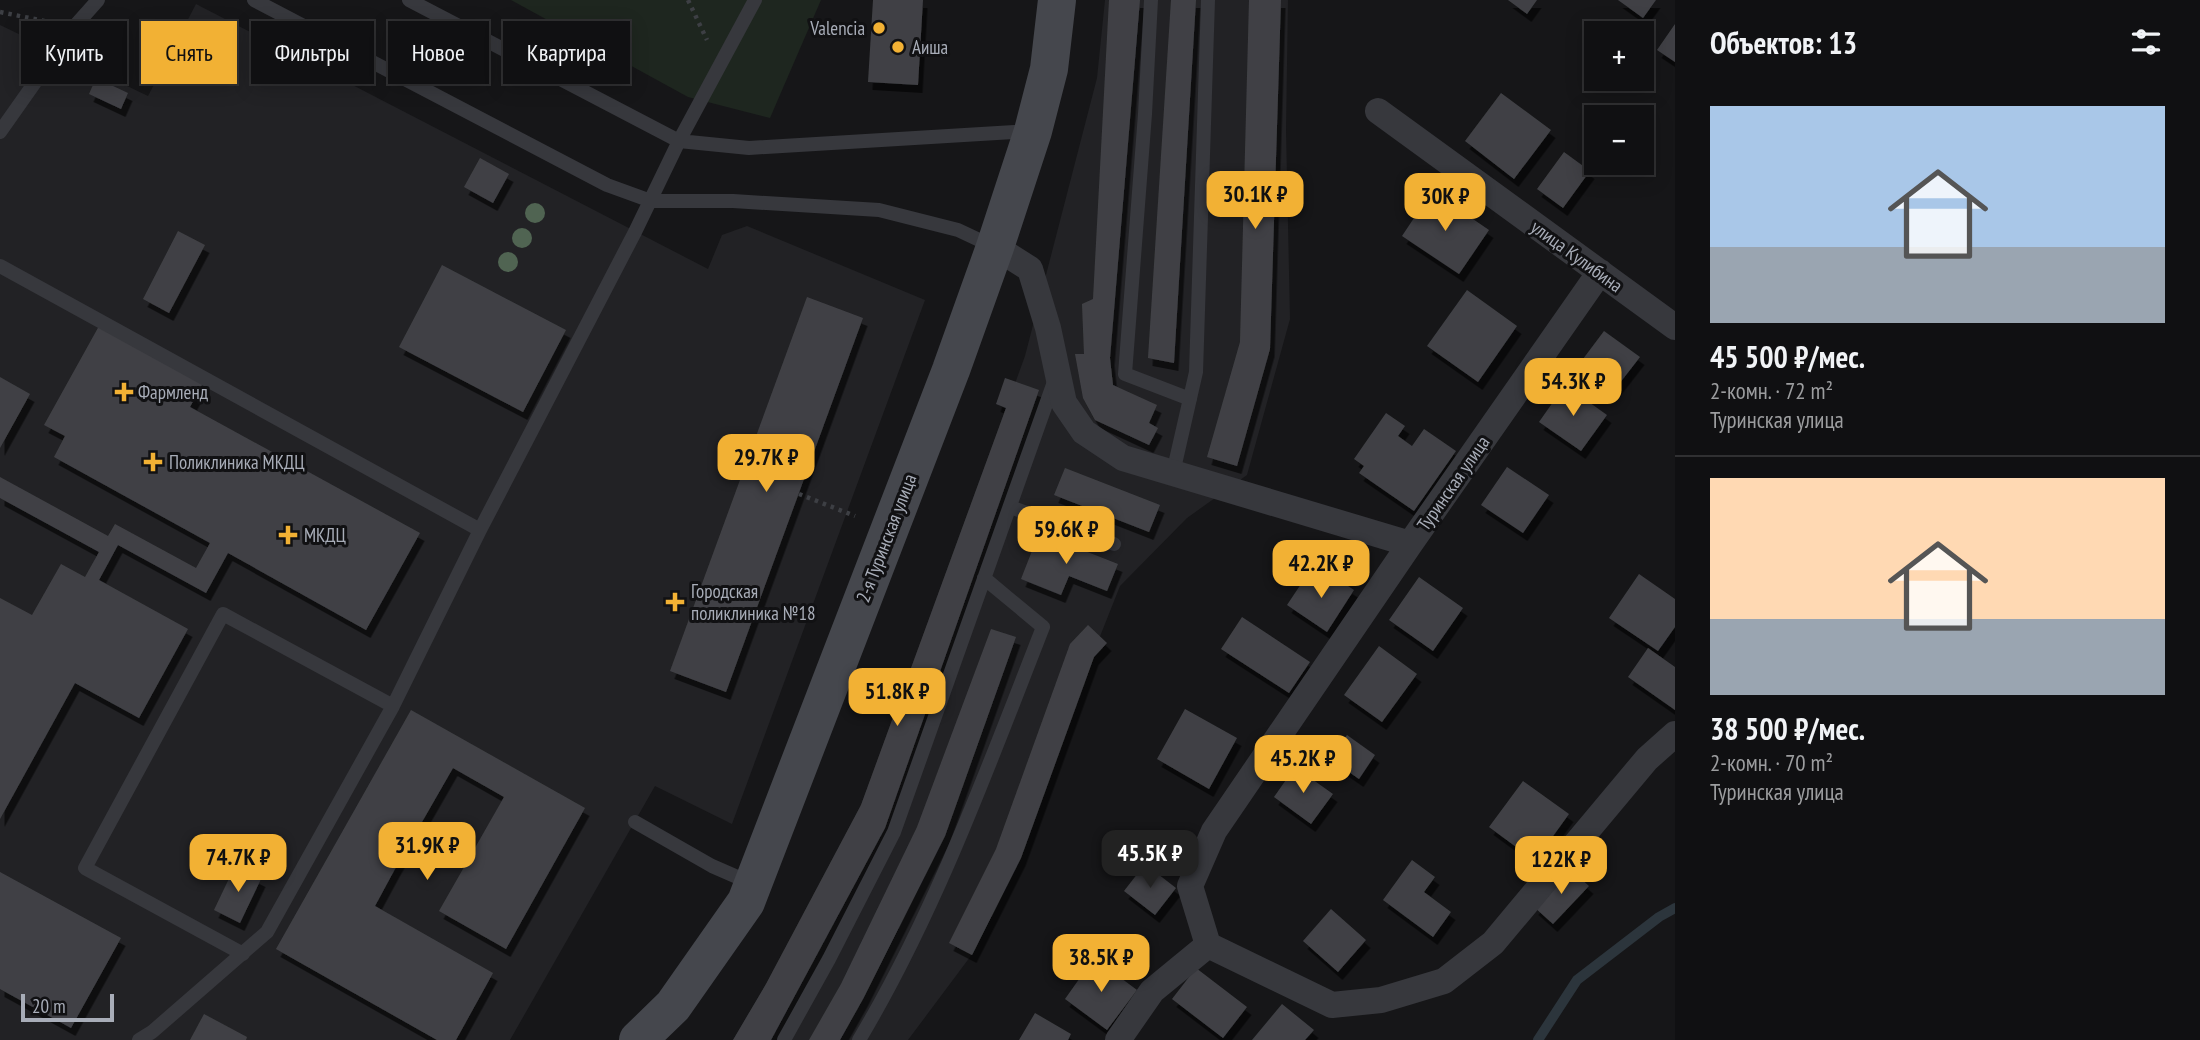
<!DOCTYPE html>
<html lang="ru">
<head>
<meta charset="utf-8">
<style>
	body { margin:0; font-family:"PT Sans Narrow",sans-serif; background:#1e1e20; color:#f1f3f6; height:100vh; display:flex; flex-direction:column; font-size:26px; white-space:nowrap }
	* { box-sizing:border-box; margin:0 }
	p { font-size:23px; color:#9c9d9f }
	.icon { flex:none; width:38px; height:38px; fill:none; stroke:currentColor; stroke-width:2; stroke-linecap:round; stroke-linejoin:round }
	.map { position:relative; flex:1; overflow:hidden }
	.sheet { display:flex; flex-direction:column; background:#101012; width:525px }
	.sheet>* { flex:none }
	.guide { position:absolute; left:21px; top:21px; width:665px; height:63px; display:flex; gap:14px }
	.buttons { position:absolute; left:1584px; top:21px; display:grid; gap:14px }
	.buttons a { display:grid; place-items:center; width:70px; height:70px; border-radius:0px; background:#101012; box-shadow:0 4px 18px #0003,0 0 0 2px #303032; font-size:35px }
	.scale { position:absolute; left:21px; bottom:18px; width:93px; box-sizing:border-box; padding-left:7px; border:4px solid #a8adb8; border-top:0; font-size:19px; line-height:24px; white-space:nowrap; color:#a8adb8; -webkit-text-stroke:5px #111113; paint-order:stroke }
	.price { position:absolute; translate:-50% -60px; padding:0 16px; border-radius:14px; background:#f2b134; color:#111; font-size:23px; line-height:46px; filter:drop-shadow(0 2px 4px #0008) }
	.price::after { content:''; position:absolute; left:50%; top:42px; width:21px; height:16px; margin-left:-10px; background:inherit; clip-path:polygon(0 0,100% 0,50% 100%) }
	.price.on { background:#222; color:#fff }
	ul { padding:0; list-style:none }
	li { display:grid; align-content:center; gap:14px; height:371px; padding:0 35px }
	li+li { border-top:2px solid #303032 }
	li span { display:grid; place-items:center; height:217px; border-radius:0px; color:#555 }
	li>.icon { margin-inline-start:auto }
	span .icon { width:126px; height:126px; fill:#fffc; stroke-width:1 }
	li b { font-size:30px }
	h2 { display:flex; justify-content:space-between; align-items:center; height:84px; padding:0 35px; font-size:30px }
	.pill { padding:0 24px; border-radius:0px; background:#101012; box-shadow:0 4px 18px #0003,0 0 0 2px #303032; font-size:24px; line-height:63px }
	.pill.on { background:#f2b134; color:#111 }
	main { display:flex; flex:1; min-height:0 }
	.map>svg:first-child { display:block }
	.built { fill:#222225 }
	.green { fill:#1e261f }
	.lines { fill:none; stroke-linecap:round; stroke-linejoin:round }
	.stream { stroke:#2c353c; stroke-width:10 }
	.building { fill:#404145; filter:url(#shadow) }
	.path { stroke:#3d3f44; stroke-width:4.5; stroke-dasharray:3.5 5; stroke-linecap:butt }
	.lane { stroke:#37383d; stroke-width:14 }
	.street { stroke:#37383d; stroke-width:26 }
	.secondary { stroke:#45474d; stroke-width:38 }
	.tree { fill:#506452 }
	.poi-dot { fill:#f2b134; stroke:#111113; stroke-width:2.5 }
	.labels { text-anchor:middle; stroke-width:6; stroke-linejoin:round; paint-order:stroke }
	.poi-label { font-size:19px; fill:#a8adb8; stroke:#111113; text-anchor:start }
	.street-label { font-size:19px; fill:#a8adb8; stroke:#111113 }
</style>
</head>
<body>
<main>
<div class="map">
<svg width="1675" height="1040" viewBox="0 0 1675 1040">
	<defs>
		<filter id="shadow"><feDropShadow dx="4.5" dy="8" stdDeviation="0" flood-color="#0009"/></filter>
	</defs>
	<rect width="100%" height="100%" fill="#161618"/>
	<path class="built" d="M1105,0H1288L1286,130L1290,319L1247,475L1187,518L1120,586L976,949L908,1040H733L766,984L861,805L1025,356L1097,78Z
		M196,4L708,269L722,235L747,226L925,300L732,824L655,786L510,1040H0V25L148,96Z"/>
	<path class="green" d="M511,0H821L770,118L688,97Z"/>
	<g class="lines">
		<path class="stream" d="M1538,1040L1577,980L1659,917L1675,908"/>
	</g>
	<path class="building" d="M873,0H923L918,85L868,82Z
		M1109,0H1140L1110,358L1113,385L1157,405L1149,423L1158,428L1149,445L1095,420L1083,398L1075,354H1084L1082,304L1093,299Z
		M1171,0H1196L1174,363L1148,358Z
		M1249,0H1281L1270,349L1237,466L1207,457L1240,342Z
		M1508,0H1537L1527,14Z
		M1618,0H1656L1643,18Z
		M1675,24V62L1657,50Z
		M96,78L128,93L121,109L89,94Z
		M1501,93L1551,130L1514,179L1465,141Z
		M1564,152L1590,171L1563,208L1537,189Z
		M480,158L509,174L493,203L464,187Z
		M1432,191L1489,230L1459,274L1402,236Z
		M178,231L205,245L169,313L143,299Z
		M442,265L566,330L523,412L399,347Z
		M1467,290L1517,326L1478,382L1427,346Z
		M807,297L863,318L726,692L670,671Z
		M99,326L203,383L190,407L420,533L366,630L228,553L206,593L118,545L99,580L188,629L139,718L75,683L0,819V598L32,615L61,564L85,577L99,552L0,498V477L108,536L115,524L196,568L210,543L54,457L65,436L44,425Z
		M1604,331L1640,357L1612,393L1577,367Z
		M0,377L30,394L0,448Z
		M1005,378L1039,390L885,828L771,1040H733L766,984L861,805L1006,408L996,404Z
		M1565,385L1607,415L1581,451L1539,422Z
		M1386,413L1405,426L1398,436L1412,446L1424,429L1456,451L1414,511L1359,473L1364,466L1354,459Z
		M1507,467L1549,495L1523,533L1481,505Z
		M1065,468L1160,505L1149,532L1054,495Z
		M1039,533L1118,564L1107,591L1069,576L1061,595L1021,579Z
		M1327,572L1354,590L1327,632L1287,605L1305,578L1317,586Z
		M1639,574L1675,599V627L1658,651L1609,618Z
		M1419,577L1463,608L1433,651L1389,620Z
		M1242,617L1310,662L1289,693L1221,649Z
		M1088,625L1107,643L1094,657L1021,858L972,955L949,943L996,849L1070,644Z
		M991,629L1016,637L945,836L863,999L840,1040H809L841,984L917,827Z
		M1379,646L1417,674L1382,722L1344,695Z
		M1648,648L1675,667V710L1628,677Z
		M1185,709L1237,738L1209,789L1157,759Z
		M411,710L585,808L506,949L439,911L504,797L453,768L395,869L375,906L493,973L456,1040H437L276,949Z
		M1347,735L1375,755L1359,779L1330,759Z
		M1295,767L1333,794L1311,824L1274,797Z
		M1523,781L1569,814L1535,861L1489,827Z
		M1412,860L1435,877L1424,892L1451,912L1433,937L1383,900Z
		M1145,864L1176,888L1155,915L1124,891Z
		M235,866L261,879L240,923L214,910Z
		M1569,868L1589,886L1553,924L1534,907Z
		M0,872L121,938L71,1028L0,989Z
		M1331,909L1366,940L1338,972L1303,941Z
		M1094,958L1137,990L1107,1030L1065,999Z
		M1196,968L1247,1007L1223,1038L1172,999Z
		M1282,1004L1314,1030L1305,1040H1252Z
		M1035,1013L1071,1034L1068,1040H1019Z
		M204,1014L247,1037L246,1040H190Z"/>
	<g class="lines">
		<path class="path" d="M688,0L707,40
			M0,12L49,22
			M799,494L855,516"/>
		<path class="lane" d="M254,0L607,185L651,201H733L879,210L958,230L992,246
			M409,0L679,141L749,148L1031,131
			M1151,0L1145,114L1125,374L1190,399
			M0,132L74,27L98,0
			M0,266L480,530
			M1173,473L1196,372L1208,0
			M1010,507L1114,544
			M635,822L712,866L751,883
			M243,954L85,868L223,614L393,706
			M139,1040L152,1032L267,932L393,706L480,530L635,232L679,141L755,0
			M784,1040L829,959L894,832L1055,379
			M859,1040C936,911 988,767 1043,627L984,578"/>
		<path class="street" d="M1378,111L1675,327
			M995,247L1030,269L1048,328L1064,403L1084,432L1123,458L1410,544
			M1208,945L1332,1005L1381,1000L1444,981L1493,943L1647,759L1675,734
			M1118,1040L1152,991L1208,945L1190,886L1214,831L1410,544L1600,272"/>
		<path class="secondary" d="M638,1040L673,1006L746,902L951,370L995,247L1033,131L1049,69L1057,0"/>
	</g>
	<g class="tree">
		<circle cx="535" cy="213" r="10"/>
		<circle cx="522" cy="238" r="10"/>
		<circle cx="508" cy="262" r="10"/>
	</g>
	<g class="poi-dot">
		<circle cx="879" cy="28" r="7"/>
		<circle cx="898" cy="47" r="7"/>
		<path d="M120.5 381.5h7v7h7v7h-7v7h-7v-7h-7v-7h7z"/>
		<path d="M149.5 451.5h7v7h7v7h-7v7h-7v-7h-7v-7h7z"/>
		<path d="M284.5 524.5h7v7h7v7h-7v7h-7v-7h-7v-7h7z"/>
		<path d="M671.5 591.5h7v7h7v7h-7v7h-7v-7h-7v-7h7z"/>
	</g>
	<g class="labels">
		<g class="poi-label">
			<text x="865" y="35" text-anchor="end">Valencia</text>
			<text x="912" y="54">Аиша</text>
			<text x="138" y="399">Фармленд</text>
			<text x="169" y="469">Поликлиника МКДЦ</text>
			<text x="304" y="542">МКДЦ</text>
			<text x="691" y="598">Городская<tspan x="691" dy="22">поликлиника №18</tspan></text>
		</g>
		<g class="street-label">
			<text transform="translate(1577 256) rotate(36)" y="7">улица Кулибина</text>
			<text transform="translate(1453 483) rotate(-55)" y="7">Туринская улица</text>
			<text transform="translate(886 538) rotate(-69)" y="7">2-я Туринская улица</text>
		</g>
	</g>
</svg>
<div class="buttons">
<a>+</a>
<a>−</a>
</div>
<div class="scale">20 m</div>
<b class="price" style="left:1255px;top:231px">30.1K ₽</b>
<b class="price" style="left:1445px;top:233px">30K ₽</b>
<b class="price" style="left:1573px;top:418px">54.3K ₽</b>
<b class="price" style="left:766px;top:494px">29.7K ₽</b>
<b class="price" style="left:1066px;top:566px">59.6K ₽</b>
<b class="price" style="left:1321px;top:600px">42.2K ₽</b>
<b class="price" style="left:897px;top:728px">51.8K ₽</b>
<b class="price" style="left:1303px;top:795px">45.2K ₽</b>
<b class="price" style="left:427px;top:882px">31.9K ₽</b>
<b class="price on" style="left:1150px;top:890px">45.5K ₽</b>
<b class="price" style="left:238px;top:894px">74.7K ₽</b>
<b class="price" style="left:1561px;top:896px">122K ₽</b>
<b class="price" style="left:1101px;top:994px">38.5K ₽</b>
<div class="guide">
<a class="pill">Купить</a>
<a class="pill on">Снять</a>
<a class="pill">Фильтры</a>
<a class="pill">Новое</a>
<a class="pill">Квартира</a>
</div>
</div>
<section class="sheet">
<h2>Объектов: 13<svg class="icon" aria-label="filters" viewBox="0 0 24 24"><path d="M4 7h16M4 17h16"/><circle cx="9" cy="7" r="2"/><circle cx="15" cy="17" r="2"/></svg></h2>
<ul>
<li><span style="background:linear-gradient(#a9c7e8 65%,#9aa5b1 0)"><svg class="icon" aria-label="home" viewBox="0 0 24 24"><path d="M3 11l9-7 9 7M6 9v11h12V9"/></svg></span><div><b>45 500 ₽/мес.</b><p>2-комн. · 72 m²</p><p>Туринская улица</p></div></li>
<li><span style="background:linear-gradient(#ffd9b3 65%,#9aa5b1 0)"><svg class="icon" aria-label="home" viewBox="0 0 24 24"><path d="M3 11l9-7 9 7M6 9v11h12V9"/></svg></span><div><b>38 500 ₽/мес.</b><p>2-комн. · 70 m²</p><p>Туринская улица</p></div></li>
</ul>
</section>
</main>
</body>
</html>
